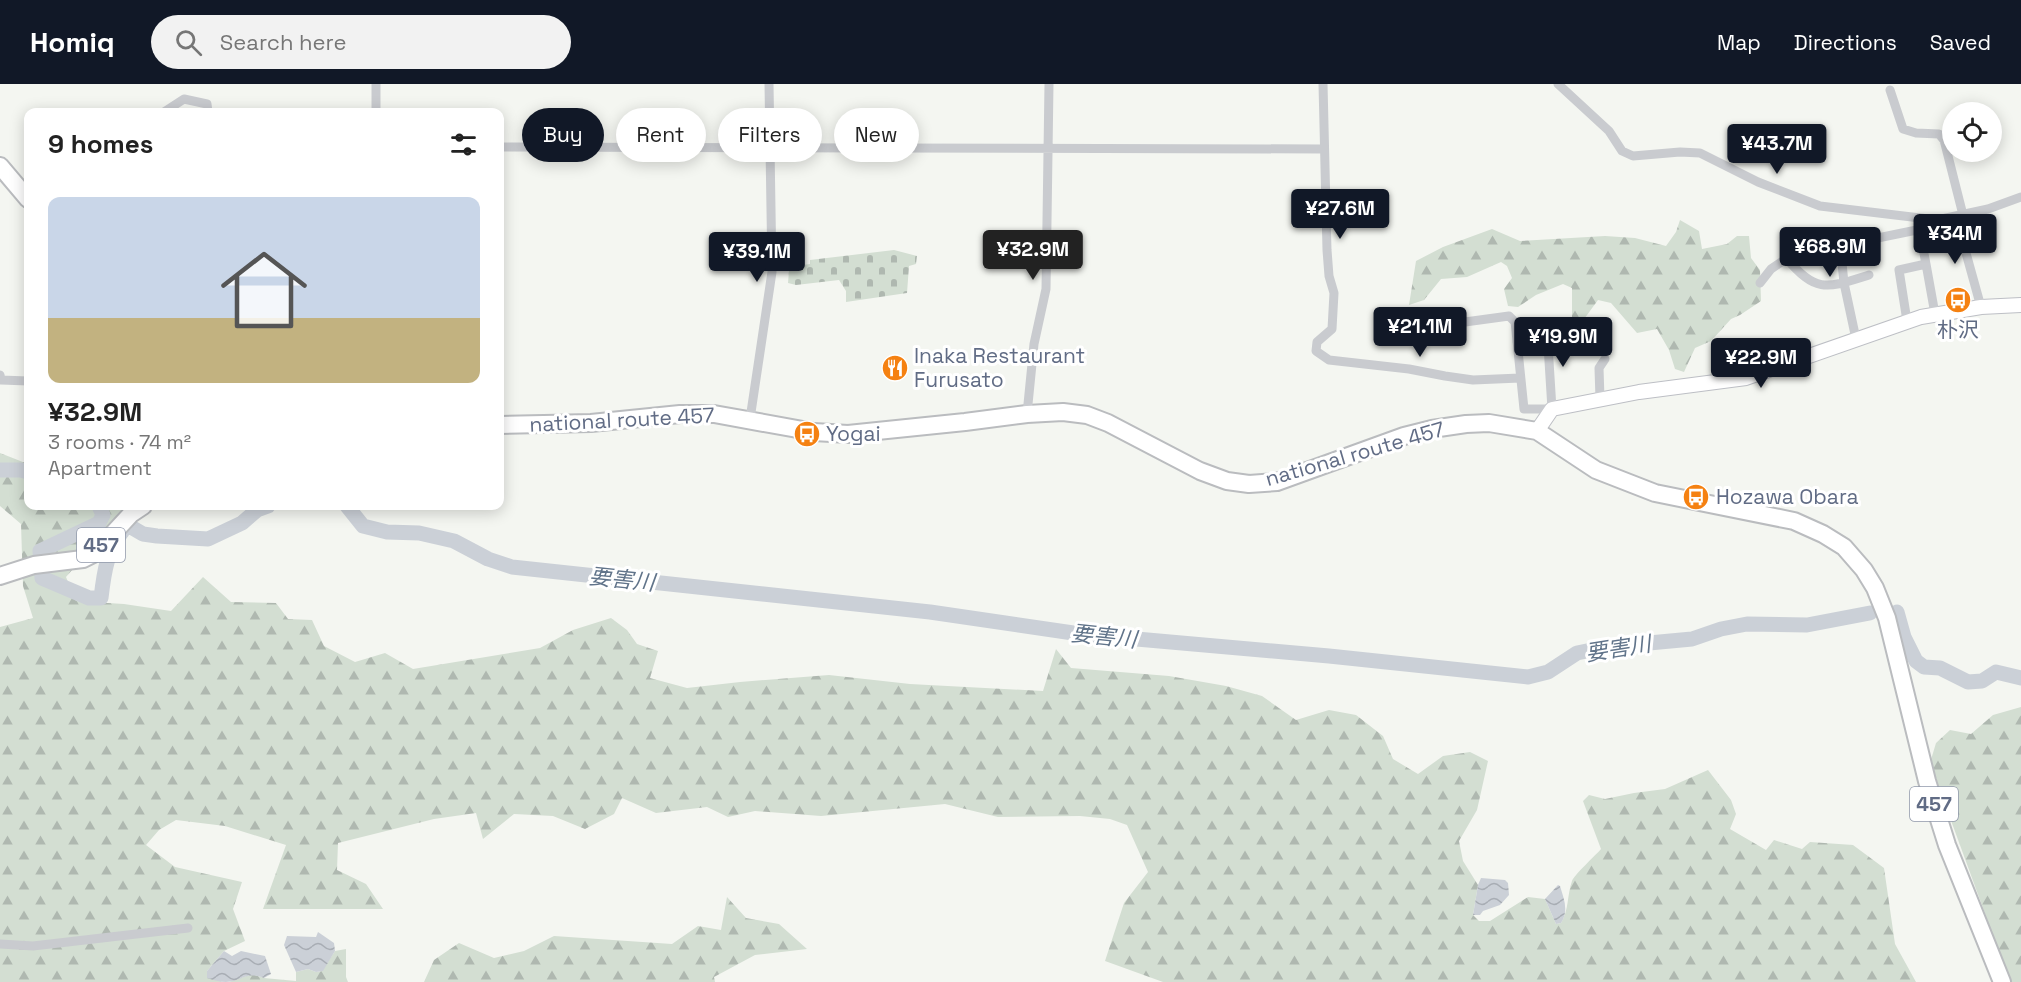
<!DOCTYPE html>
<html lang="en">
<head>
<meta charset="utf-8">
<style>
	body { margin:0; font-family:"Space Grotesk","Noto Sans JP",sans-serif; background:#f2f2f2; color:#222; height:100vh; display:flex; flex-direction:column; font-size:22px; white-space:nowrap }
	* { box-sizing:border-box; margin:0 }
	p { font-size:20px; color:#767676 }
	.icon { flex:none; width:33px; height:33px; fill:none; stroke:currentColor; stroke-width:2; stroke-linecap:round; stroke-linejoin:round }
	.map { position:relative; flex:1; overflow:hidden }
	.details { position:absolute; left:24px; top:24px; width:480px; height:402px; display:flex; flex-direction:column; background:#fff; border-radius:12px; box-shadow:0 3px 15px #0003 }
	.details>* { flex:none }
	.guide { position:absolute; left:522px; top:24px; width:570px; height:54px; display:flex; gap:12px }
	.controls { position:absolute; left:1942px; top:18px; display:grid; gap:12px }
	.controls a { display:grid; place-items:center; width:60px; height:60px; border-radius:50%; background:#fff; box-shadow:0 3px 15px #0003; font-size:30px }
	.price { position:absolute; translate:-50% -51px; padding:0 14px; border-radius:6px; background:#111827; color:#fff; font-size:20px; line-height:39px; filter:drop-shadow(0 2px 3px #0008) }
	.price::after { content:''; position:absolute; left:50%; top:36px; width:18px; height:14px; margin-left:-9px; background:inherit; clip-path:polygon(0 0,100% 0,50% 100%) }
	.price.active { background:#222; color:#fff }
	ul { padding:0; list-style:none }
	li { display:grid; align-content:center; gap:12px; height:318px; padding:0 24px }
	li+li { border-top:2px solid #e0e0e0 }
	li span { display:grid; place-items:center; height:186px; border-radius:12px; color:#555 }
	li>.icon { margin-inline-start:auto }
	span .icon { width:108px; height:108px; fill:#fffc; stroke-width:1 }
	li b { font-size:26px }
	h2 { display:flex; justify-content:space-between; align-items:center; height:72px; padding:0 24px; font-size:26px }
	.chip { padding:0 21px; border-radius:27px; background:#fff; box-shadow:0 3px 15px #0003; font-size:21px; line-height:54px }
	.chip.active { background:#111827; color:#fff }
	header { display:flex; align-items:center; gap:36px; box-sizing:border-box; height:84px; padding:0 30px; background:#111827; color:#fff }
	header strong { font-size:28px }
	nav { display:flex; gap:33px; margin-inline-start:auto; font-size:21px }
	.search { width:420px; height:54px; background:#f2f2f2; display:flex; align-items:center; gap:15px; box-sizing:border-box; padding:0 21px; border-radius:33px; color:#767676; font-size:22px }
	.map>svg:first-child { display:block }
	.forest { fill:url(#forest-firs) }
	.cemetery { fill:url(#cemetery-stones) }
	.water { fill:url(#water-waves) }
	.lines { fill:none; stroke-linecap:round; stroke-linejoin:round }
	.river { stroke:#cbd0d7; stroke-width:15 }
	.secondary-casing { stroke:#bdbfc5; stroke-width:16 }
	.highway-casing { stroke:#babcbf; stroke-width:20 }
	.street { stroke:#c9cbcf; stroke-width:9 }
	.secondary { stroke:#fff; stroke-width:14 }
	.highway { stroke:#fff; stroke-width:16 }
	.labels { text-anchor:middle; stroke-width:6; stroke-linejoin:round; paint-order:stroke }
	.shield { fill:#fff; stroke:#9098aa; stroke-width:1.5 }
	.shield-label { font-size:20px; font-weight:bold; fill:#616c85 }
	.poi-label { font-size:21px; fill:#616c85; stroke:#fff; text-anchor:start }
	.street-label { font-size:21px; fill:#616c85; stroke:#fff }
	.water-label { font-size:22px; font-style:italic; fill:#61748a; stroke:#fff }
</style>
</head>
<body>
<header>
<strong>Homiq</strong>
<div class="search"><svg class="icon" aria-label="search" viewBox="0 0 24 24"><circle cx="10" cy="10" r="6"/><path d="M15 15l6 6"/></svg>Search here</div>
<nav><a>Map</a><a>Directions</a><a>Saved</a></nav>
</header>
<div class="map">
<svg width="2021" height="898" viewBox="0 0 2021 898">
	<defs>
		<pattern id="forest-firs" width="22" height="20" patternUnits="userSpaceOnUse" patternTransform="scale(1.5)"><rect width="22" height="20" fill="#d3ded2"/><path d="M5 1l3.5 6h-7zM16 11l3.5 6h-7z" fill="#afb8b0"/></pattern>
		<pattern id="cemetery-stones" width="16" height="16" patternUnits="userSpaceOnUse" patternTransform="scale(1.5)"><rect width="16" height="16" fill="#d3ded2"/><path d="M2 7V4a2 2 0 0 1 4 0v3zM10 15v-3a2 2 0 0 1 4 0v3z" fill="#afb8b0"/></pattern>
		<pattern id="water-waves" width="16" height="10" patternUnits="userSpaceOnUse" patternTransform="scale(1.5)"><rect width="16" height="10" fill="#cbd0d7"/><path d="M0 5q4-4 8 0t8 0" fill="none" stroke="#a8adb4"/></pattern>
	</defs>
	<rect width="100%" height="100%" fill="#f4f6f1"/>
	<path class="forest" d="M1680,136L1699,147L1702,165L1727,160L1737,152H1749L1751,174L1760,186L1761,217L1740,231L1731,235L1711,257L1695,264L1684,288L1675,285L1669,266L1657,245L1637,249L1611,219L1598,216L1579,242L1572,240V204L1563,200L1536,211L1518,223L1508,222L1504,205L1512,194L1507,182L1501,178L1467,193L1441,195L1424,216L1409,221L1416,177L1443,163L1492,145L1520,157L1605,152L1635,154L1666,162L1676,148Z
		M0,369L28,380V422H121L126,424L66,493L76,517L124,520L171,527L203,493L231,518L276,519L288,535L312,536L324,562L355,578L385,569L413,585L540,564L573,546L611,534L627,546L637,560L658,567L650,594L687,604L740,598L829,591L910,600L1043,607L1056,565L1071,584L1169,592L1226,602L1262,612L1296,636L1329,626L1356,631L1383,652L1393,675L1418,690L1443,672L1470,668L1488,677L1477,726L1459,757L1463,777L1478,801L1473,831L1479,837H1490L1528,813L1545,815L1556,840L1561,839C1569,826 1567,811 1572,797C1574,791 1595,772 1601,765L1583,717L1589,711L1605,715L1634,709L1665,705L1708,686L1731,716L1736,730L1730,745L1766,766L1774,756L1802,765L1810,758L1853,761L1884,784L1895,860L1916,898H1163L1105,877L1124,819L1148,788L1127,741L1110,735L1080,732L998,733L945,720L821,732L755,727L728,733L707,723L656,729L622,714L614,730L585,745L553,732L514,730L483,755L476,729L434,735L338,759L337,786L366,800L383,825H263L286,761L225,742L176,736L159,746L146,761L175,783L242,798L233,825L245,857L224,867L207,887L222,898H0V543L33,534L23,502L21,440L0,422Z
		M2021,623V898H2010L1930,679L1936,659L1950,646L1971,650L1993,631Z
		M727,813L746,834L779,840L807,865L755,871L714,893L715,898H424L434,876L459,859L494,874L524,867L554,852L672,860L698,842L721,846Z
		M346,865V893L348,898H229L252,890L264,894L296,897V888L308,885L316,888L322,887L335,867Z"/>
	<path class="cemetery" d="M894,166L917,172L916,180L909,182L907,209L846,218V207L839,196L796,201L788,199L789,187L802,184L803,181L810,180V176Z"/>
	<path class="water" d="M1481,794L1505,796L1508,799L1509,811L1500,821L1483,827L1480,831H1473L1478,801Z
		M1558,801L1560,802C1564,815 1569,827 1561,839L1556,840L1545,815Z
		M318,848L334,859L335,867L323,887L316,888L308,885L296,888L284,861L287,852L316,853Z
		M224,867L232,872L241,867L265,872L271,890L264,894C244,887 244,897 226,898C220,898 213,896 207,894V887Z"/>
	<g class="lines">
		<path class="river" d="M0,386H21L28,388
			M99,422L103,431L99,439L40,467L42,494L89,514H101C104,488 107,465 125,444L131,443L143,450L157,452L208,455L242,439L257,426L268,422
			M347,422L363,442L387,448L419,449L454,457L488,475L512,483L930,528L1080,550L1329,572L1528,593L1548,588L1577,569L1606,563L1692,555L1721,545L1747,540L1807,541L1870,529
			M1897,528L1904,553L1916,577L1924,583L1940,584L1968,598L1982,597L1996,588L2021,594"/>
		<defs>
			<path id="secondary" d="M1537,347L1552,325L1639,308L1746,294L1921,233L1981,223L2021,221"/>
			<path id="highway" d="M0,82L28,115
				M500,341L591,339L680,330H714L814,348L848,350L965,338L1027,330L1063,328L1087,331L1108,339L1200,387L1227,397L1249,400L1277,398L1404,352L1432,345L1466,340L1489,339L1537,347L1596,386L1655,409L1794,437L1823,450L1844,463L1864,486L1875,504L1887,534L1927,697L1947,761L2002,898
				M0,492L34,481L83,475L95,469L131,430L143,422"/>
		</defs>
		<use href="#secondary" class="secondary-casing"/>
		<use href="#highway" class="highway-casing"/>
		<path class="street" d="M376,0V28
			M1323,0L1327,166L1329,192L1334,209L1332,245L1317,258L1316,267L1329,276L1409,285L1445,292L1473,296L1520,294
			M1558,0L1609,47L1622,67L1633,72L1680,68L1700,69L1758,98L1820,122L1937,136L1988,125L2021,113
			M1890,6L1903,45L1916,49L1939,50L1944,56L1963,131
			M164,28L184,15L207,20L208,28
			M500,63L1323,65
			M1956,133L1981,223
			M1921,154L1926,180
			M1786,174C1817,210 1827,204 1869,191
			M1760,199L1771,185L1790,172L1946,140
			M1426,229L1459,232L1465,238L1509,232L1515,238L1516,247L1524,325H1552L1548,261L1552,242
			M1907,237L1899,186L1926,180L1935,230
			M1856,255L1844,199L1841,169L1861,164
			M1517,258L1548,261
			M0,291L1,296L28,297
			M1600,315L1599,284L1605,275
			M1027,330L1034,260L1046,205L1049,0
			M750,335L772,188L769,0
			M0,860L33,862L188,844"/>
		<use href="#secondary" class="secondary"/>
		<use href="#highway" class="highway"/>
	</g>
	<defs>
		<symbol id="bus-disc" viewBox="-11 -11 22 22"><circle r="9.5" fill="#f58111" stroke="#fff"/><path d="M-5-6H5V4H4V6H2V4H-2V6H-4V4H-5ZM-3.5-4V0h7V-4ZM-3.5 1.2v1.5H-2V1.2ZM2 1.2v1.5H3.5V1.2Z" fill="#fff"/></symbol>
		<symbol id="restaurant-disc" viewBox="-11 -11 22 22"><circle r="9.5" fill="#f58111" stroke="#fff"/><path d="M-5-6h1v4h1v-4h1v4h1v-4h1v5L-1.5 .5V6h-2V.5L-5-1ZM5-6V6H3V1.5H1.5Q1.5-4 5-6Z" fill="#fff"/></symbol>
	</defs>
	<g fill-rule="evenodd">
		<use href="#bus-disc" x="1943" y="201" width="30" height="30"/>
		<use href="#restaurant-disc" x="880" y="269" width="30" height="30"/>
		<use href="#bus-disc" x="792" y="335" width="30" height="30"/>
		<use href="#bus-disc" x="1681" y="398" width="30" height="30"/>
	</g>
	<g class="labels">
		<g class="shield">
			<rect x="77" y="444" width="48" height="34" rx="4.5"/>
			<rect x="1910" y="703" width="48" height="34" rx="4.5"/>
		</g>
		<g class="shield-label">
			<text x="101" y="468">457</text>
			<text x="1934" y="727">457</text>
		</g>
		<g class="poi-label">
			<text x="1958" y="253" text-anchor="middle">朴沢</text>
			<text x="914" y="279">Inaka Restaurant<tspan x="914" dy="24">Furusato</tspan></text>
			<text x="826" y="357">Yogai</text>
			<text x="1716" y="420">Hozawa Obara</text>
		</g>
		<g class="street-label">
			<text transform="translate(622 336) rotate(-3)" y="7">national route 457</text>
			<text transform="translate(1355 370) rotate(-16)" y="7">national route 457</text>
		</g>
		<g class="water-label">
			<text transform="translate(622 495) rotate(6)" y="8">要害川</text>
			<text transform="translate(1104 552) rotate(6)" y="8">要害川</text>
			<text transform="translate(1618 564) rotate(-9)" y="8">要害川</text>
		</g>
	</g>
</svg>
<div class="controls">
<a><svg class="icon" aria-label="locate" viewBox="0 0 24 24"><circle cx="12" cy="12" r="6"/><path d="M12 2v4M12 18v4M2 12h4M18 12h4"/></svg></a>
</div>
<b class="price" style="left:1777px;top:91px">¥43.7M</b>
<b class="price" style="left:1340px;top:156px">¥27.6M</b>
<b class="price" style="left:1955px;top:181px">¥34M</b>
<b class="price" style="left:1830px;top:194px">¥68.9M</b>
<b class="price active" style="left:1033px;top:197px">¥32.9M</b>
<b class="price" style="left:757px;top:199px">¥39.1M</b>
<b class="price" style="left:1420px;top:274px">¥21.1M</b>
<b class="price" style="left:1563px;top:284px">¥19.9M</b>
<b class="price" style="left:1761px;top:305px">¥22.9M</b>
<div class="guide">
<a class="chip active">Buy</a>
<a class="chip">Rent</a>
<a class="chip">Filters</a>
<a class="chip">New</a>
</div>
<section class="details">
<h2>9 homes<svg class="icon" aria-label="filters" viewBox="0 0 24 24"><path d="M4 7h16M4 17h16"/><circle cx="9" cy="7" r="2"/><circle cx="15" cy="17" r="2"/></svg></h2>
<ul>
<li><span style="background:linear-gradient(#c9d6e8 65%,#c2b280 0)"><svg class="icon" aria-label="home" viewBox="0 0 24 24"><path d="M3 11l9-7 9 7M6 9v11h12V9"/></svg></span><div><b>¥32.9M</b><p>3 rooms · 74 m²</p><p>Apartment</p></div></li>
</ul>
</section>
</div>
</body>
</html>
